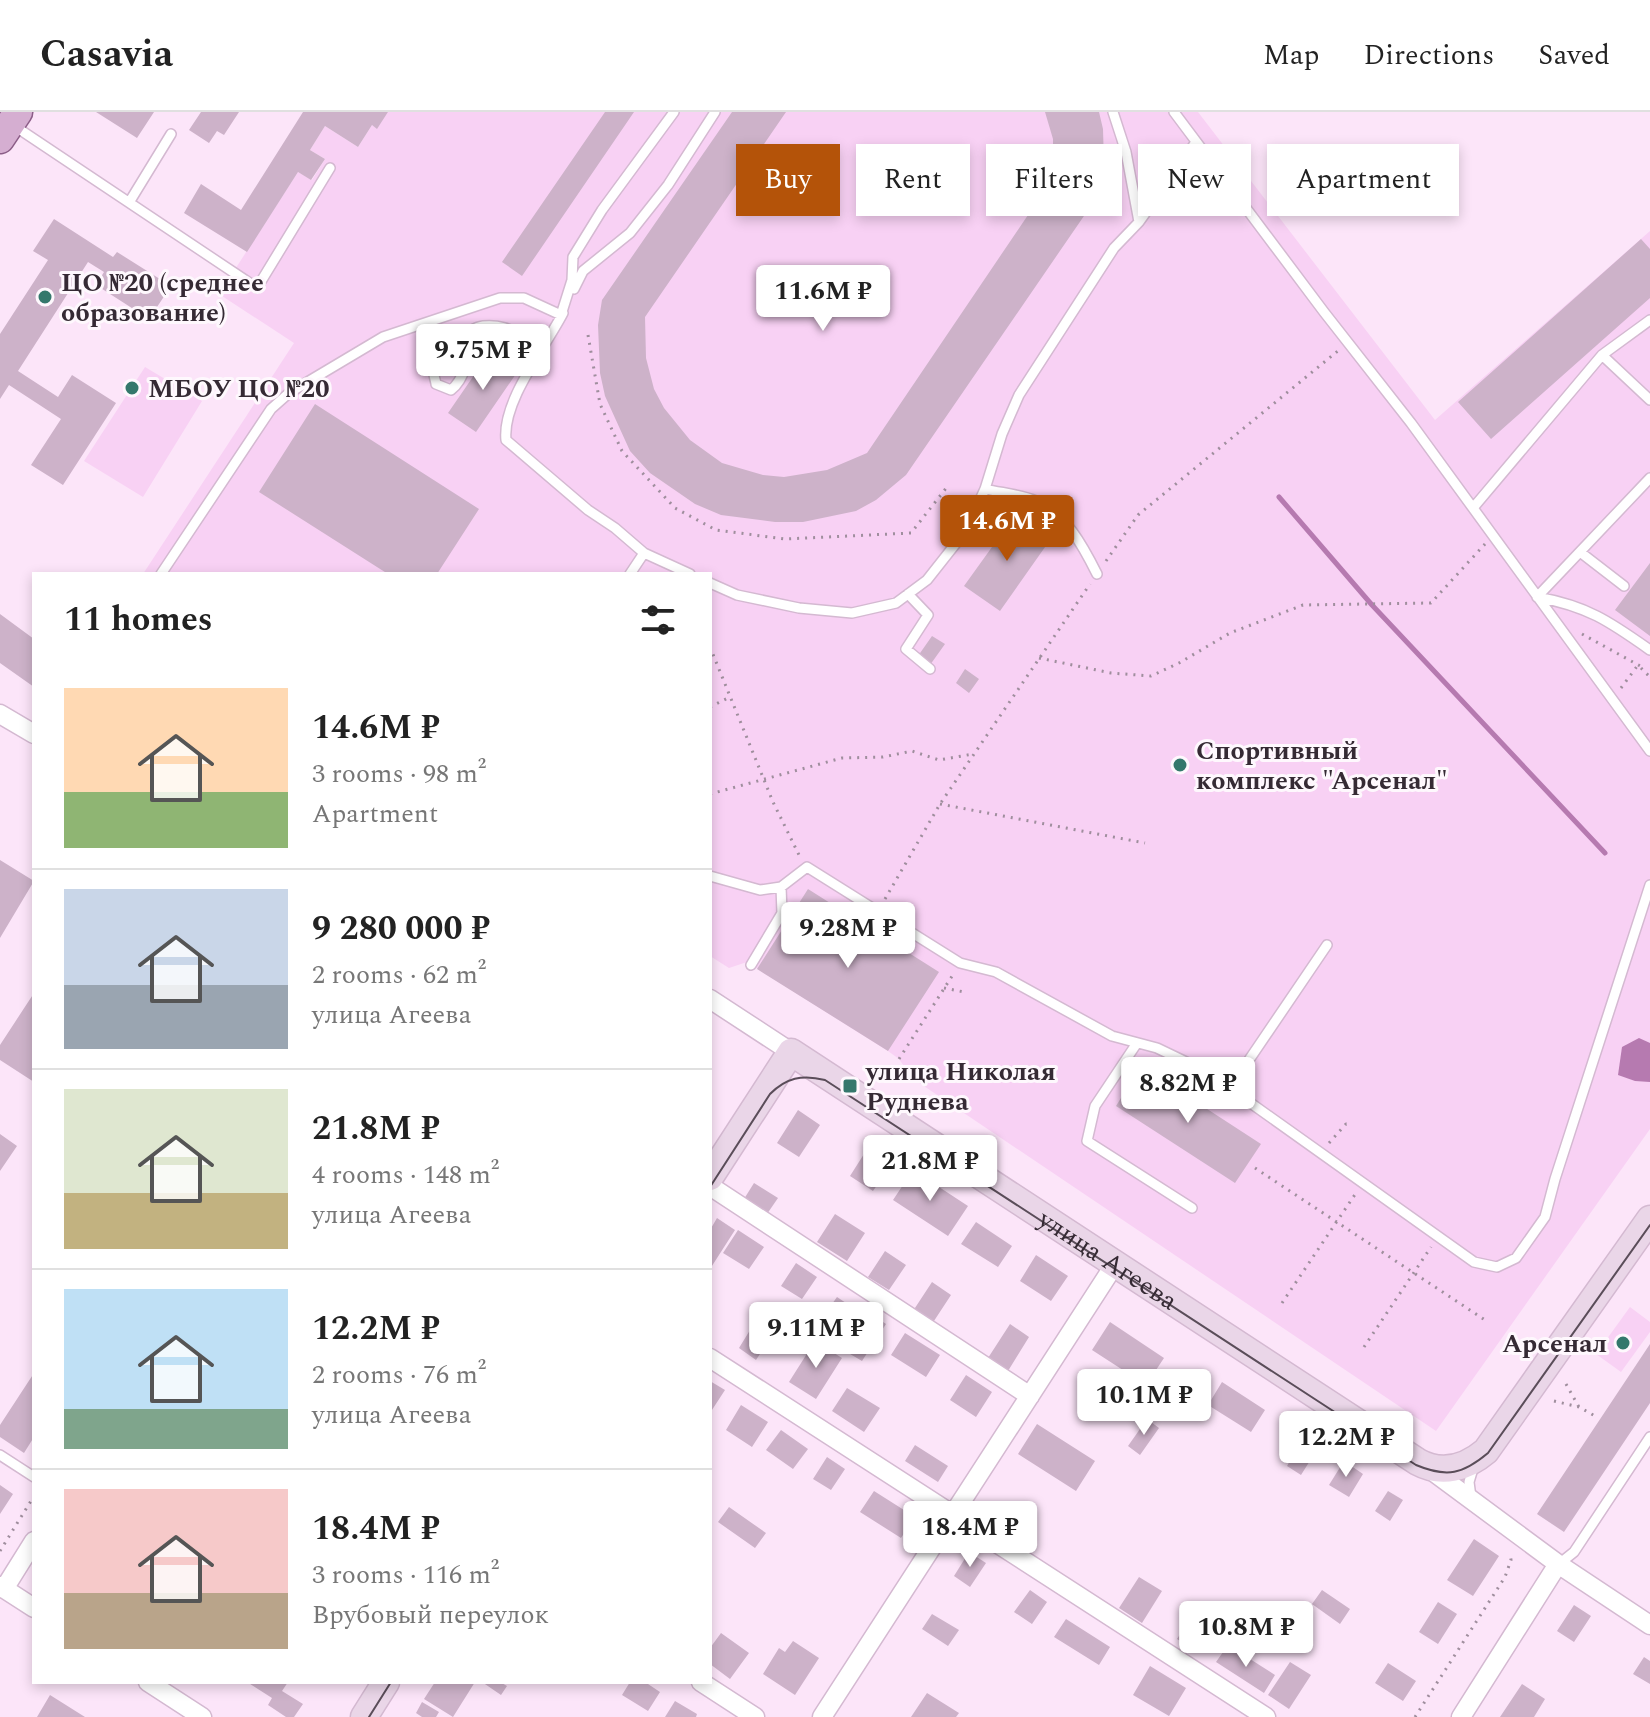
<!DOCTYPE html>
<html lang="en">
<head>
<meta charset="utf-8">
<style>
	body { margin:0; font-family:Spectral,serif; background:#f6f6f6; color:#222; height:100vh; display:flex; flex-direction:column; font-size:30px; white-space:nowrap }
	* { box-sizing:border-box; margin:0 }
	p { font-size:26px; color:#767676 }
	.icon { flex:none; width:44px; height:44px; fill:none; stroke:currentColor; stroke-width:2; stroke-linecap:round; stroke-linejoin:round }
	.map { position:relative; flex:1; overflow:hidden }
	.panel { position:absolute; left:32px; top:460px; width:680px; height:1112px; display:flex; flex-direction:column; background:#fff; border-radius:0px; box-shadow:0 4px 12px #0003 }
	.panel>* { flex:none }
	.hud { position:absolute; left:736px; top:32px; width:760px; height:72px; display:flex; gap:16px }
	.price { position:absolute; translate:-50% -68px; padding:0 18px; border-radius:8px; background:#fff; color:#222; font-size:26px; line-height:52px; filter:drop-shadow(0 2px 4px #0008) }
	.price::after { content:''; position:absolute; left:50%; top:48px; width:24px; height:18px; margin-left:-12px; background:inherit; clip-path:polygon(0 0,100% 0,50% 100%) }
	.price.selected { background:#b45309; color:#fff }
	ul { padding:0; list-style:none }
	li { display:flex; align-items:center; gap:24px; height:200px; padding:0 32px }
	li+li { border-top:2px solid #e0e0e0 }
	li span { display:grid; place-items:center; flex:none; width:224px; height:160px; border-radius:0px; color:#555 }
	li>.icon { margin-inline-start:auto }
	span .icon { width:96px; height:96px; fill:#fffc; stroke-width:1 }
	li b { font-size:34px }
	h2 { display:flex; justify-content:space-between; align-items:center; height:96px; padding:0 32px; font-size:34px }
	.tag { padding:0 28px; border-radius:0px; background:#fff; box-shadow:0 4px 12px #0003; font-size:28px; line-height:72px }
	.tag.selected { background:#b45309; color:#fff }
	header { display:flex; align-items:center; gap:48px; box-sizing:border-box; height:112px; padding:0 40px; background:#fff; border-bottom:2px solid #e0e0e0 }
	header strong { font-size:38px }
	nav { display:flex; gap:44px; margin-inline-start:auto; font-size:28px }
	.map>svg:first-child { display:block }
	.green { fill:#f8d1f4 }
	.water { fill:#b67ab0 }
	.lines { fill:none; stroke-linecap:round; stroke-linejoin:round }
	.stream { stroke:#b67ab0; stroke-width:5 }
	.building { fill:#cdb2c9 }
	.lane-casing { stroke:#d4b9d1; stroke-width:12 }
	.street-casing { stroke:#d4b9d1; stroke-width:21 }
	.secondary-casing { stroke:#d4b9d1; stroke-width:29 }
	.primary-casing { stroke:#8b5d87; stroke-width:31 }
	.path { stroke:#9f8e9d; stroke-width:3; stroke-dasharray:2 6; stroke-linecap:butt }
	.lane { stroke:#fff; stroke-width:9 }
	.street { stroke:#fff; stroke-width:18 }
	.secondary { stroke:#ead6e8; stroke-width:26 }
	.primary { stroke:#d5aed1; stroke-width:28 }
	.tram { stroke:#5a4d59; stroke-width:2 }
	.poi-dot { fill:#34786c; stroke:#fef8fd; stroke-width:3 }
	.labels { text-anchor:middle; stroke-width:6; stroke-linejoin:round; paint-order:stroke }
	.poi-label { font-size:26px; font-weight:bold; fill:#352a34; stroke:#fef8fd; text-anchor:start }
	.street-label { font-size:26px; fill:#352a34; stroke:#fef8fd }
</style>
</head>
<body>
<header>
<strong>Casavia</strong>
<nav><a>Map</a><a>Directions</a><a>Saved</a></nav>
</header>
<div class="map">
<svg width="1650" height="1605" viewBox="0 0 1650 1605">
	<rect width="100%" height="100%" fill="#fce5f9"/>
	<path class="green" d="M388,0H1198L1435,308L1650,119V1017L1436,1319L912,966L899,947L888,939L747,850L729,856L710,844V462H143L294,231L219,182L298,60L312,68L325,47L310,38L325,14L358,35L372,13L377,16Z
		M145,255L202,289L143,385L84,349Z
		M1630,1195L1650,1210V1220L1621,1260L1596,1242Z"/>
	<path class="water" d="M1639,926L1650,931V970L1635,969L1618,963L1622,935Z"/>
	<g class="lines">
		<path class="stream" d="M1279,385L1372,493L1605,741"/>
	</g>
	<path class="building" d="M96,0H154L137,26Z
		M201,0H239L224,23L217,19L209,31L189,18Z
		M303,0H388L377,17L372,13L358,35L325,14L310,38L325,47L311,68L298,60L247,140L184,101L201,72L241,98Z
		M605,0H634L522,164L502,150Z
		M732,0H786L645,205L646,246L654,277L664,296L690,328L722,351L763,363L784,365L827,358L867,341L1053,66V27L1045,0H1099L1103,17L1104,52L1097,85L906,363L876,388L856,399L803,410H775L721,403L695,392L650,361L630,339L605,284L600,261L598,213L602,188Z
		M54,107L113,145L117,140L171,174L149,207L96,173L104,160L88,150L18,259L58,285L72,263L116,291L63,373L31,353L61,307L9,273L0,287V222L48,148L33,139Z
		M1641,127L1650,137V186L1491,327L1458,290Z
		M490,240L518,259L476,320L448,301Z
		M315,292L479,397L437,462H388L259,380Z
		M1015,403L1050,428L1000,499L964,474Z
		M1650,451V524L1615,498Z
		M0,502L34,527V575L0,551Z
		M932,524L945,532L930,553L918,544Z
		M965,557L979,567L969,581L956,571Z
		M0,748L34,769L0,826Z
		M808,777L939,860L888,939L757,857Z
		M34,881V970L0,948V933Z
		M1141,954L1261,1032L1235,1071L1116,994Z
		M798,998L820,1013L799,1045L777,1031Z
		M0,1022L17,1034L0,1059Z
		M864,1042L888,1057L873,1079L850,1064Z
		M913,1058L968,1094L948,1124L893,1088Z
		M754,1071L778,1086L767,1102L744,1087Z
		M835,1102L865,1121L847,1149L817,1130Z
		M717,1106L735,1118L710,1157V1118Z
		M976,1110L1012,1134L998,1155L961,1132Z
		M738,1118L764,1135L749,1157L723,1141Z
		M885,1139L906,1153L889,1178L868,1165Z
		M1036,1143L1068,1164L1051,1189L1020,1169Z
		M796,1151L817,1165L802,1187L781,1174Z
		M932,1170L951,1183L932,1212L913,1199Z
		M837,1185L861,1201L842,1230L817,1213Z
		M870,1201L886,1212L862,1249L845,1239Z
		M755,1210L773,1222L756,1248L739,1236Z
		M1110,1210L1164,1246L1146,1273L1092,1238Z
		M1010,1212L1029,1225L1008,1259L988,1246Z
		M905,1221L940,1243L926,1265L891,1243Z
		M815,1229L842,1246L816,1287L789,1270Z
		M1650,1232V1291L1564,1420L1537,1402Z
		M34,1261V1325L24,1341L0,1325V1313Z
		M966,1263L992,1280L976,1305L950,1288Z
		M710,1269L725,1278L710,1301Z
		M1222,1270L1265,1298L1251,1320L1208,1293Z
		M847,1276L880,1296L864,1320L832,1299Z
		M741,1293L768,1310L752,1335L726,1318Z
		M1147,1307L1159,1316L1140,1343L1128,1334Z
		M1037,1312L1095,1349L1076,1379L1018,1342Z
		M781,1318L808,1337L793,1357L766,1338Z
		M1304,1326L1318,1336L1301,1363L1287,1354Z
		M915,1333L948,1354L938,1370L905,1349Z
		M827,1345L845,1357L831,1378L813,1367Z
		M1344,1349L1363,1362L1349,1385L1329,1373Z
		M0,1373L13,1382L0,1402Z
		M874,1379L915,1405L901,1426L860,1400Z
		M1388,1379L1403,1388L1390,1409L1375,1399Z
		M998,1389L1023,1405L1014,1419L989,1404Z
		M729,1395L766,1421L755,1436L718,1410Z
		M1474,1427L1499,1444L1473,1484L1447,1468Z
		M969,1440L986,1451L970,1475L954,1464Z
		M1139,1465L1162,1479L1142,1511L1119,1496Z
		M1030,1478L1047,1490L1032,1512L1014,1500Z
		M1322,1478L1350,1497L1340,1512L1312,1492Z
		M1438,1490L1457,1502L1438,1532L1419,1520Z
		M1574,1493L1591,1504L1574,1530L1557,1519Z
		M1197,1496L1218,1510L1198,1540L1177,1527Z
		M932,1502L959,1518L948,1534L922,1517Z
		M1066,1507L1110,1535L1099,1553L1054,1525Z
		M721,1521L749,1541L730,1567L710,1552V1536Z
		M793,1529L819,1546L795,1583L763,1562L779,1536L785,1540Z
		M1228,1533L1275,1563L1264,1581L1216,1550Z
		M1644,1545L1650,1549V1572L1633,1562Z
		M1290,1550L1311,1563L1289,1597L1268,1583Z
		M1388,1551L1416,1569L1403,1589L1375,1571Z
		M1150,1554L1186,1576L1169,1604L1133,1583Z
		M247,1570H288L282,1579L303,1592L294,1605H286L268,1593L272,1586Z
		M435,1570H475L453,1605L424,1587Z
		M482,1570H500L507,1574L501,1583Z
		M630,1570H645L660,1580L648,1599L622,1583Z
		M1522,1572L1545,1587L1534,1605H1500Z
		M927,1581L959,1601L956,1605H911Z
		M50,1583L85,1605H37Z
		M675,1589L697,1602L696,1605H665Z
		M422,1590L439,1600L436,1605H422L416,1601Z"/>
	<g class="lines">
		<defs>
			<path id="lane" d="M1113,0L1126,40L1139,110
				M1174,0L1324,200L1411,311L1650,639
				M13,13L257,176L330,56
				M130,89L171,22
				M574,177L583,159L630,121L668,73L715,0
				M563,201C545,236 502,289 506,328L588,398L615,416L644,441L690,462
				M525,225C511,218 500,212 483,214C468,216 437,243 434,260C433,262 436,270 436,272L451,278C460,271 463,261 468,251C488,215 512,218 544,236
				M1602,243L1650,288
				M985,377C1001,381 1020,382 1036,389C1066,402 1083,434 1097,462
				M1473,396L1602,243L1650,208
				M1580,440L1624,474
				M161,462L271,297L289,281L383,225L500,186H524L561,203L572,168L573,145L602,98L674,0
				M630,462L644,441
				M710,471L737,483L799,496L852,501L896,491L927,468L957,430L973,403L985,377L1002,322L1019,283L1114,136L1139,110L1196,30
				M908,482L928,503L906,537L930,557
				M1537,485L1650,366
				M1537,485C1587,494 1609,509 1650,538
				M710,764L760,778L781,775L807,755L960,851L996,860L1112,924L1157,936L1207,960L1474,1150L1497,1155L1516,1146L1545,1105L1555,1067L1650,773
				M751,853L782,801L781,775
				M1137,931L1095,994L1087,1029L1192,1096
				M1230,976L1327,833
				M0,1343L34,1365
				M1471,1385L1469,1370L1474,1353
				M1559,1452L1574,1440L1650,1325"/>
			<path id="street" d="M0,602L34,622
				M710,887L791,940
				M710,1074L1030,1284
				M710,1246L1266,1605
				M1427,1355L1558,1452L1650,1513
				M0,1474L34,1496
				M4,1477L34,1429
				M148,1570L202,1605
				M701,1570L755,1605
				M822,1605L1115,1152
				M1461,1605L1558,1452"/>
			<g id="secondary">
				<path id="s1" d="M710,1065L791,940L1418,1350C1442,1363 1466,1356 1486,1339L1650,1107"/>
				<path d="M364,1605L386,1570"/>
			</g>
			<path id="primary" d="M0,27L18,0"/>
		</defs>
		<use href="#lane" class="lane-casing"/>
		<use href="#street" class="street-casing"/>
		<use href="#secondary" class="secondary-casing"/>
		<use href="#primary" class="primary-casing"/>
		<path class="path" d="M588,223L600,292L622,339L675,396L716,418L785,427L911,421L947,375
			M1106,449L1138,403L1339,238
			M1582,522L1642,555
			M710,535L773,690L800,745
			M1039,546L1111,561L1151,564L1179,551L1230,521L1303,493L1431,491L1485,432
			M1641,556L1650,565
			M1621,576L1638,553
			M710,595L728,586
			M710,682L842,646L883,645L912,639L939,648L973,642
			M940,692L1145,731
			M885,787L940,692L1090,472
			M944,876L964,880
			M899,947L954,861
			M1329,1031L1346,1012L1352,1013
			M1255,1056L1488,1210
			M1282,1191L1356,1081
			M1364,1235L1431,1135
			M1566,1272L1579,1295
			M1554,1289L1579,1295L1595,1304
			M0,1439L34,1384
			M1415,1605L1505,1465L1511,1448L1510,1441"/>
		<use href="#lane" class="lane"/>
		<use href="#street" class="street"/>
		<use href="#secondary" class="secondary"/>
		<use href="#primary" class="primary"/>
		<path class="tram" d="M710,1075L770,982C786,966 802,962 825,968L1416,1353C1447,1366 1463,1362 1488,1341L1650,1113
			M369,1605L391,1570"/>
	</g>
	<g class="poi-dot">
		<circle cx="45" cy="185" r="8"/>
		<circle cx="132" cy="276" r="8"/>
		<circle cx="1180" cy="653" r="8"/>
		<rect x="842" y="966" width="16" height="16" rx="4"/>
		<circle cx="1623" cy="1231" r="8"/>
	</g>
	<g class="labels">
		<g class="poi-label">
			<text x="61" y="179">ЦО №20 (среднее<tspan x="61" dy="30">образование)</tspan></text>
			<text x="148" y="285">МБОУ ЦО №20</text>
			<text x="1196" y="647">Спортивный<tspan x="1196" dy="30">комплекс "Арсенал"</tspan></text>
			<text x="866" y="968">улица Николая<tspan x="866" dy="30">Руднева</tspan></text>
			<text x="1607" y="1240" text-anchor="end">Арсенал</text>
		</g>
		<g class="street-label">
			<text dy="9" stroke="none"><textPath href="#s1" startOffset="528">улица Агеева</textPath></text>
		</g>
	</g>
</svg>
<b class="price" style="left:823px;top:221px">11.6M ₽</b>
<b class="price" style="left:483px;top:280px">9.75M ₽</b>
<b class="price selected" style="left:1007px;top:451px">14.6M ₽</b>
<b class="price" style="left:848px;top:858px">9.28M ₽</b>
<b class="price" style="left:1188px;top:1013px">8.82M ₽</b>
<b class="price" style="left:930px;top:1091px">21.8M ₽</b>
<b class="price" style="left:816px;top:1258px">9.11M ₽</b>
<b class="price" style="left:1144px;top:1325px">10.1M ₽</b>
<b class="price" style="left:1346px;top:1367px">12.2M ₽</b>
<b class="price" style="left:970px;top:1457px">18.4M ₽</b>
<b class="price" style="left:1246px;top:1557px">10.8M ₽</b>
<div class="hud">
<a class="tag selected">Buy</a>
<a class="tag">Rent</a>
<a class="tag">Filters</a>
<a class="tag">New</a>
<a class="tag">Apartment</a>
</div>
<section class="panel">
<h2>11 homes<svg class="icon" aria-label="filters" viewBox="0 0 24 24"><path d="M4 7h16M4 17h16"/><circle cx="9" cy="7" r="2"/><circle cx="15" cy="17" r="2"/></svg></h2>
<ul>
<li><span style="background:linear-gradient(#ffd9b3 65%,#8fb573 0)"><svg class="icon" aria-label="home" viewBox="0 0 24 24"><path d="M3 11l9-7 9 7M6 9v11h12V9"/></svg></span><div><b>14.6M ₽</b><p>3 rooms · 98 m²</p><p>Apartment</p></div></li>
<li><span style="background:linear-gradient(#c9d6e8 60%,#9aa5b1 0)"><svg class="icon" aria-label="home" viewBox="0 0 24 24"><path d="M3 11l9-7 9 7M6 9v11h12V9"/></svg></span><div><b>9 280 000 ₽</b><p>2 rooms · 62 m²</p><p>улица Агеева</p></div></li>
<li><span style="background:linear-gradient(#dfe7d0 65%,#c2b280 0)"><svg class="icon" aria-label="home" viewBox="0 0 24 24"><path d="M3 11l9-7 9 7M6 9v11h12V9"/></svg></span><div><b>21.8M ₽</b><p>4 rooms · 148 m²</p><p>улица Агеева</p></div></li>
<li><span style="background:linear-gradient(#bfe0f5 75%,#7fa58c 0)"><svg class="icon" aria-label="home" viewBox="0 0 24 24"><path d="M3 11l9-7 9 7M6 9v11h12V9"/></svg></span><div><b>12.2M ₽</b><p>2 rooms · 76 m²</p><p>улица Агеева</p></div></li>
<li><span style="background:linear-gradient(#f6c9c9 65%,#b9a48a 0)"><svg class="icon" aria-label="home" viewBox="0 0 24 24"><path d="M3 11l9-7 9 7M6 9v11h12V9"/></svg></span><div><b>18.4M ₽</b><p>3 rooms · 116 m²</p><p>Врубовый переулок</p></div></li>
</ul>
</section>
</div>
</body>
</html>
